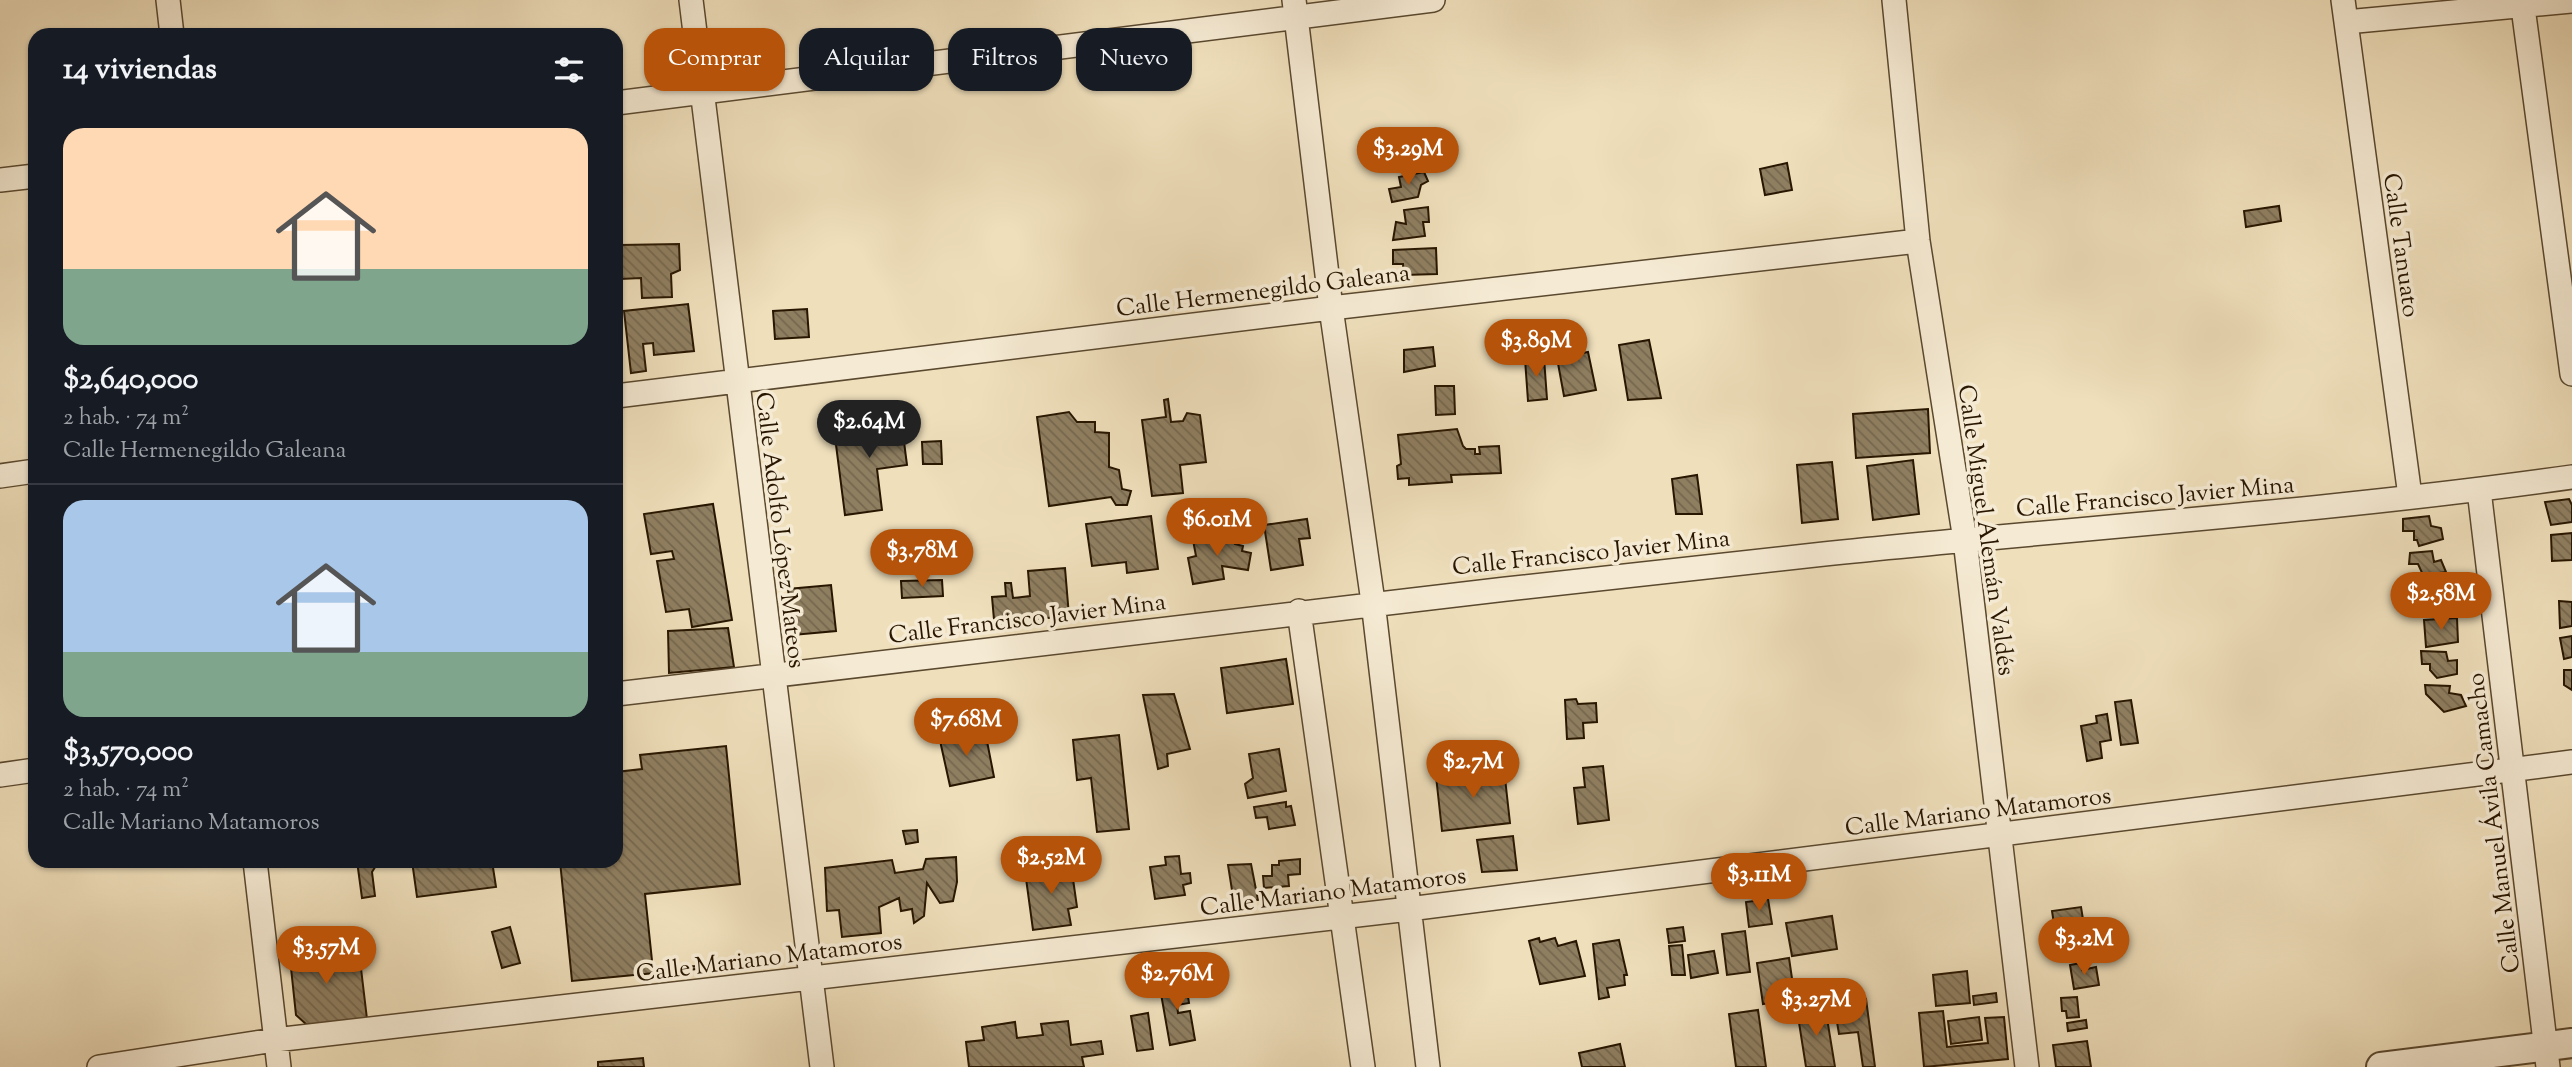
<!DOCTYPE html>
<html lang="es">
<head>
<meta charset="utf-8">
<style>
	body { margin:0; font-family:"Sorts Mill Goudy",serif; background:#242831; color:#f1f3f6; height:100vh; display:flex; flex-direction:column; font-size:26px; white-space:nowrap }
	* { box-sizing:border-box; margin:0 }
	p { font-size:23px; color:#9ea1a6 }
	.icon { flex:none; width:38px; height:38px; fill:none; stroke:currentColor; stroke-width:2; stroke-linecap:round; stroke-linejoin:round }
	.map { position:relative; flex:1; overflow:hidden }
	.details { position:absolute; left:28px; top:28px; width:595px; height:840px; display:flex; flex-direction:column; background:#171b24; border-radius:21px; box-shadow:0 2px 5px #0004 }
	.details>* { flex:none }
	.top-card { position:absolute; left:644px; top:28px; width:665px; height:63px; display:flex; gap:14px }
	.price { position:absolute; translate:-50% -60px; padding:0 16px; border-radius:24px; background:#b45309; color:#fff; font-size:23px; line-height:46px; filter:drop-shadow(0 2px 4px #0008) }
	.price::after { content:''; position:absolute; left:50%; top:42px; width:21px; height:16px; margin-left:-10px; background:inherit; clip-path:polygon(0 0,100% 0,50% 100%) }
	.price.active { background:#222; color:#fff }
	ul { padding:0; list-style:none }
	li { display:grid; align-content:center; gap:14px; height:371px; padding:0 35px }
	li+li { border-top:2px solid #363941 }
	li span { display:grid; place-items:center; height:217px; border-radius:21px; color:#555 }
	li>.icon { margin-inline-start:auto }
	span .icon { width:126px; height:126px; fill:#fffc; stroke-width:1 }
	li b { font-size:30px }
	h2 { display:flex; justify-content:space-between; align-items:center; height:84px; padding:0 35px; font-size:30px }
	.pill { padding:0 24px; border-radius:21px; background:#171b24; box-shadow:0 2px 5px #0004; font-size:24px; line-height:63px }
	.pill.active { background:#b45309; color:#fff }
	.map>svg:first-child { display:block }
	.building { fill:url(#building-back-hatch); stroke:#281600; stroke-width:2 }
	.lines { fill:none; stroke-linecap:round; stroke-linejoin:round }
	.minor-casing { stroke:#5a482f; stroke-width:26 }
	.tertiary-casing { stroke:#5a482f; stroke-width:32 }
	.minor { stroke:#f5ead3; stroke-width:23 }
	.tertiary { stroke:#f5ead3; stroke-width:28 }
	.labels { text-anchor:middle; stroke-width:7; stroke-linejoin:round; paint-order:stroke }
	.street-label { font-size:24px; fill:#281600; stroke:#f5ead3 }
</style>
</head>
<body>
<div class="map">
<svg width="2572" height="1067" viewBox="0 0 2572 1067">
	<defs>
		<pattern id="building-back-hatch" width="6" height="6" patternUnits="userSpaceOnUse" patternTransform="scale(1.75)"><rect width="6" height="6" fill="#8f7f61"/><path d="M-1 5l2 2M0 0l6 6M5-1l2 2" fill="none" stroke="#75674e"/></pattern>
	</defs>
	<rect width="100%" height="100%" fill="#efdfbb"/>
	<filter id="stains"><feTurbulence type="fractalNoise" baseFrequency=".00286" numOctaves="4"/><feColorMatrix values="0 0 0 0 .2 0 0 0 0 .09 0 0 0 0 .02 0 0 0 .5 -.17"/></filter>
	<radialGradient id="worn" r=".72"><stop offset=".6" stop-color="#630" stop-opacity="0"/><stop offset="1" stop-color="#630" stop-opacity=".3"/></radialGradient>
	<path class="building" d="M1787,163L1792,190L1765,195L1760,169Z
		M1424,172L1428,181L1421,185L1418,197L1392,202L1389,189L1401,187L1399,177Z
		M2279,206L2281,221L2246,227L2244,211Z
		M1428,207L1429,222H1423L1425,236L1393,240L1396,222L1406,224L1404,210Z
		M679,244L680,270L671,274L672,297L642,298L641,278L621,279L620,245Z
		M1436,248L1437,274L1404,275L1403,264H1393V250Z
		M688,304L694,351L654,355L653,343L643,344L646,371L631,373L624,311Z
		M807,309L809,337L775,339L773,311Z
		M1649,340L1661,398L1628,400L1619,345Z
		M1433,347L1435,366L1404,372V350Z
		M1588,352L1596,390L1564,396L1557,358Z
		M1544,358L1547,399L1528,401L1525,359Z
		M1435,386H1454L1455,414L1436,415Z
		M1168,399L1171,422L1183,421L1187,413L1200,415L1206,462L1180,465L1183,493L1152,496L1142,420L1166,417L1164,400Z
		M1928,409L1930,453L1856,458L1853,414Z
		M900,411L907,465L877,469L882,510L845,515L835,437L859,434L865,416Z
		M1069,412L1077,422H1095V432L1109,433V467L1119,470L1122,489L1131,491L1127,505H1116L1111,497L1049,506L1037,417Z
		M1457,429L1463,446L1466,449H1475V454H1480L1479,447L1499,446L1501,473L1451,475L1452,482L1409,485V478L1398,479L1397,466L1401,464L1398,435Z
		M941,441L942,464H923L922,442Z
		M1913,460L1919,514L1873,520L1867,466Z
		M1832,462L1838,519L1802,523L1797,465Z
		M1697,475L1702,514H1676L1672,479Z
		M2569,499L2572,505V522L2551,525L2545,502Z
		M713,504L732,620L692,627L689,609L666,612L657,561L674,559L672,551L651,554L644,514Z
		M1151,516L1158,569L1127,573L1126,562L1092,566L1086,524Z
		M2429,516L2431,526L2441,528L2443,539L2419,546L2417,540H2414V531H2403V519Z
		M1307,519L1310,538L1299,539L1303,565L1271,570L1264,525Z
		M1237,533L1235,544L1243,546L1242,551L1251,553L1248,570L1222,566L1224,579L1193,584L1188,558L1196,556L1193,540Z
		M2572,533V560L2552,561L2551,535Z
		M2432,551L2434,562L2441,560L2446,572L2434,574L2433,578L2424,577L2418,564H2409L2410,553Z
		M1065,568L1069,616L1012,621L1009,630L995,631L992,597L1006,596L1005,583H1011L1013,598L1030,596L1028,571Z
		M942,580L943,596L902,598L901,581Z
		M831,585L836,631L793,635L788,589Z
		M2436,585L2437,595L2446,593L2449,604L2429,610L2422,598H2413L2414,586Z
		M2559,601L2572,602V626L2560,628Z
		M2457,618L2458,642L2426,647L2424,620Z
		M728,628L734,667L669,673L668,631Z
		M2572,636V657L2564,659L2560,638Z
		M2421,651L2446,652L2448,661L2457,660V674L2437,678L2430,670V664H2422Z
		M1286,659L1293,704L1227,713L1221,668Z
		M2564,670H2572V690L2564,685Z
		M2425,685L2450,686L2449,693L2461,695L2466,706L2444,712L2426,694Z
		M1174,694L1190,749L1167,754L1168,766L1158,769L1143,695Z
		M1576,699L1578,704L1596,703L1597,722L1583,723L1584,738L1567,739L1565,700Z
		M2131,700L2138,743L2121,745L2115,702Z
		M2107,714L2111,740L2100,742L2102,758L2087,761L2081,726L2097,723L2096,716Z
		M966,731L968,740L986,736L994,777L950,786L939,736Z
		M1119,735L1129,829L1097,832L1091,778L1077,780L1073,740Z
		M726,746L740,884L645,894L653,970L706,965L707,968L572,981L560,861H616V772L642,769L640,755Z
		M1279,749L1286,791L1248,798L1245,784L1253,778L1249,754Z
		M1603,766L1609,820L1578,824L1574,788L1585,787L1583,768Z
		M1504,769L1510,823L1442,831L1436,776Z
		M1286,802V807L1291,806L1295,825L1269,829L1267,817L1256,818L1254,807Z
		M917,830L918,842L906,844L903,831Z
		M1513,836L1517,870L1482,872L1477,840Z
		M1179,856L1181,874L1190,873L1191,883L1183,885L1185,895L1155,899L1150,867L1166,865L1165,857Z
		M956,857L957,882L953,901L940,903L927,883L924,916L914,923L912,909L901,911L899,898L879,907L881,933L842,937L839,910L827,911L825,868L892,860L895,873L923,869L926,859Z
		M1300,859V874L1288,875L1289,886L1264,888L1263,876H1272V865H1279V861Z
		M357,861H379L372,872L375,896L362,898Z
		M412,861H492L496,887L417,897Z
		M1251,864L1258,900L1234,903L1228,865Z
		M1071,865L1077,907L1068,909L1071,925L1033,930L1025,871Z
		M1768,899L1772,924L1749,927L1746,902Z
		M2081,907L2086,938L2057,943L2052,911Z
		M1832,916L1837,949L1792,956L1786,923Z
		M510,927L520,963L502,968L492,932Z
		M1683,927L1685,941L1669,943L1667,929Z
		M1745,931L1750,972L1727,975L1722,934Z
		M1539,938L1540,942L1555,938L1558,946L1576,941L1585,976L1540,984L1529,941Z
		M1619,940L1627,975H1624L1625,985L1607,988L1609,997L1599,999L1593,944Z
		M337,944L339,962L360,960L367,1019L307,1025L296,1015L289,949Z
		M1682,945L1685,975H1672L1669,946Z
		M1714,951L1718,973L1691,978L1688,955Z
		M1789,958L1795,999L1763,1004L1757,963Z
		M2081,963L2082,970L2096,967L2099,985L2074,989L2070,965Z
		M1967,971L1970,1003L1936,1006L1933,975Z
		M1185,977L1189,1003L1177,1005L1178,1013L1190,1011L1195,1040L1170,1045L1160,988L1174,985L1172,979Z
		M1996,993L1997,1002L1974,1005L1973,996Z
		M2077,997L2079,1017L2067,1018L2066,1011H2062L2061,998Z
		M1866,999L1875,1067H1863L1858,1032L1839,1034L1834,1004Z
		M1825,1006L1835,1067H1806L1797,1010Z
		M1758,1010L1766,1067H1736L1729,1014Z
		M1943,1011L1947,1047L1988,1043L1985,1018L2004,1017L2008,1059L1924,1067L1919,1013Z
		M1148,1013L1153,1049L1137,1051L1131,1016Z
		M1979,1017L1982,1040L1951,1044L1948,1021Z
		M2086,1020L2087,1028L2068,1031L2067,1023Z
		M1068,1021L1071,1045L1101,1041L1103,1054L1082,1057L1084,1067H969L966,1042L984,1040L982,1027L1015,1022L1017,1038L1043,1035L1041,1024Z
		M2087,1041L2091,1067H2056L2053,1045Z
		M1620,1044L1625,1067H1582L1579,1053Z
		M643,1058L644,1067H598V1062Z"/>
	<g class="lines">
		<defs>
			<path id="minor" d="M168,0L172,35
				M691,0L822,1067
				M1294,0L1331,308L1373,602L1428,1067
				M1894,0L1918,241L1965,540L2027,1067
				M2343,0L2410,496
				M2522,0L2572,374
				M2346,22L2572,1
				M616,103L1433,0
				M0,180L35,176
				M616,396L1331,308L1918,241
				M0,476L35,471
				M2479,490L2548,1067
				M1299,611L1363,1067
				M616,694C1019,646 1421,597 1824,554C2074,528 2324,512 2572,477
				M0,775L35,770
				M255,861L279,1067
				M99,1067L275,1040L1409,909L2572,762"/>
			<path id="tertiary" d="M2381,1067L2572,1043"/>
		</defs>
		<use href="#minor" class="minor-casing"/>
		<use href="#tertiary" class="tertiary-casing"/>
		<use href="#minor" class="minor"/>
		<use href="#tertiary" class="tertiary"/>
	</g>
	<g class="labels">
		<g class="street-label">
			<text transform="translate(2402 245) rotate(82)" y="8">Calle Tanuato</text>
			<text transform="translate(1263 290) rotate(-7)" y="8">Calle Hermenegildo Galeana</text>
			<text transform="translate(2155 496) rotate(-5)" y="8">Calle Francisco Javier Mina</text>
			<text transform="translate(781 530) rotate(83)" y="8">Calle Adolfo López Mateos</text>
			<text transform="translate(1987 530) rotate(82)" y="8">Calle Miguel Alemán Valdés</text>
			<text transform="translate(1591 552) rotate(-6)" y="8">Calle Francisco Javier Mina</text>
			<text transform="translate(1027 618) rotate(-7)" y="8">Calle Francisco Javier Mina</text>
			<text transform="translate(1978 811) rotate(-7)" y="8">Calle Mariano Matamoros</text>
			<text transform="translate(2493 823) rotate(-97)" y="8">Calle Manuel Ávila Camacho</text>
			<text transform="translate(1333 891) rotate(-7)" y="8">Calle Mariano Matamoros</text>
			<text transform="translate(769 957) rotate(-7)" y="8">Calle Mariano Matamoros</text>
		</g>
	</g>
	<rect width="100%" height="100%" filter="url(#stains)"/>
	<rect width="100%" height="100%" fill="url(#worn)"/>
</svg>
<b class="price" style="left:1408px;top:187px">$3.29M</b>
<b class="price" style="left:1536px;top:379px">$3.89M</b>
<b class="price active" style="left:869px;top:460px">$2.64M</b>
<b class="price" style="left:1217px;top:558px">$6.01M</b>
<b class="price" style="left:922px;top:589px">$3.78M</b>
<b class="price" style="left:2441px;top:632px">$2.58M</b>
<b class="price" style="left:966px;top:758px">$7.68M</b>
<b class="price" style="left:1473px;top:800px">$2.7M</b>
<b class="price" style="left:1051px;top:896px">$2.52M</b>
<b class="price" style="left:1759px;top:913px">$3.11M</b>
<b class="price" style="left:2084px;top:977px">$3.2M</b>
<b class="price" style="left:326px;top:986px">$3.57M</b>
<b class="price" style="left:1177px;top:1012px">$2.76M</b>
<b class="price" style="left:1816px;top:1038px">$3.27M</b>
<div class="top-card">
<a class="pill active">Comprar</a>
<a class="pill">Alquilar</a>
<a class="pill">Filtros</a>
<a class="pill">Nuevo</a>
</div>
<section class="details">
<h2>14 viviendas<svg class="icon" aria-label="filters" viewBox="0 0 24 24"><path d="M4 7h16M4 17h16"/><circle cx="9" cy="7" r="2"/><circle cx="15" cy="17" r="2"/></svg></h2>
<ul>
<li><span style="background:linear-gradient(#ffd9b3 65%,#7fa58c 0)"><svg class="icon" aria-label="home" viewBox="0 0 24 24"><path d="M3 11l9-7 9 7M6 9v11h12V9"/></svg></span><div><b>$2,640,000</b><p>2 hab. · 74 m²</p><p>Calle Hermenegildo Galeana</p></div></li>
<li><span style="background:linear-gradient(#a9c7e8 70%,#7fa58c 0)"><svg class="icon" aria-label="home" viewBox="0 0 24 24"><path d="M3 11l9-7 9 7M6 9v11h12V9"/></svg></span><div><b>$3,570,000</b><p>2 hab. · 74 m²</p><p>Calle Mariano Matamoros</p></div></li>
</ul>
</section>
</div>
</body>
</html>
